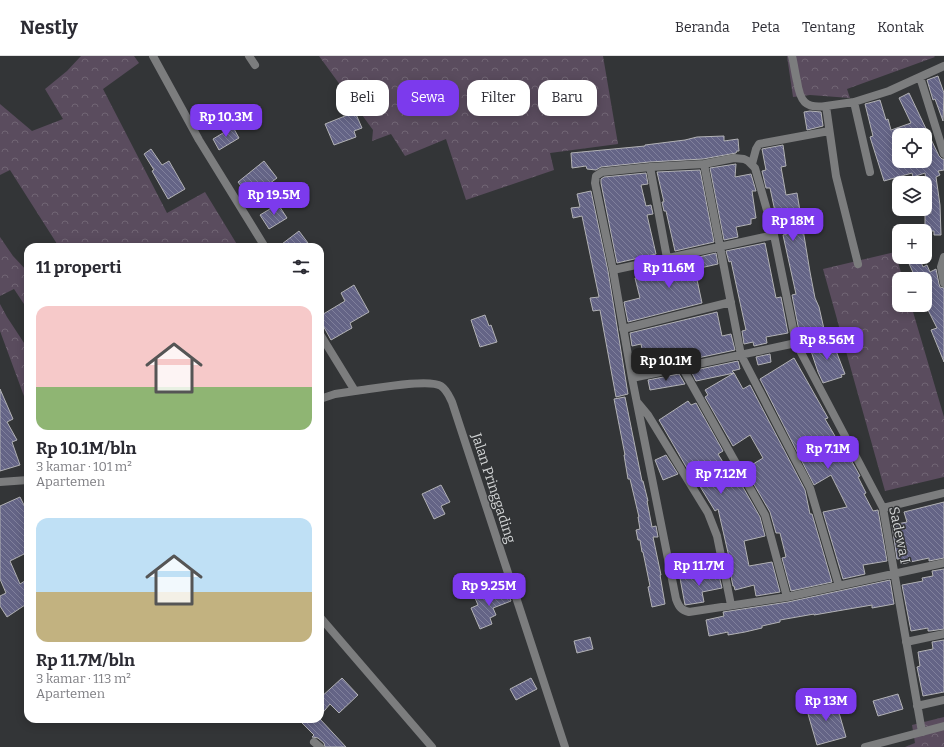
<!DOCTYPE html>
<html lang="id">
<head>
<meta charset="utf-8">
<style>
	body { margin:0; font-family:Bitter,serif; background:#f2f2f3; color:#2b2b33; height:100vh; display:flex; flex-direction:column; font-size:15px; white-space:nowrap }
	* { box-sizing:border-box; margin:0 }
	p { font-size:13px; color:#7c7c81 }
	.icon { flex:none; width:22px; height:22px; fill:none; stroke:currentColor; stroke-width:2; stroke-linecap:round; stroke-linejoin:round }
	.map { position:relative; flex:1; overflow:hidden }
	.sheet { position:absolute; left:24px; top:187px; width:300px; height:480px; display:flex; flex-direction:column; background:#fff; border-radius:12px; box-shadow:0 2px 10px #0003 }
	.sheet>* { flex:none }
	.hud { position:absolute; left:336px; top:24px; width:380px; height:36px; display:flex; gap:8px }
	.tools { position:absolute; left:892px; top:72px; display:grid; gap:8px }
	.tools a { display:grid; place-items:center; width:40px; height:40px; border-radius:8px; background:#fff; box-shadow:0 2px 10px #0003; font-size:20px }
	.price { position:absolute; translate:-50% -34px; padding:0 9px; border-radius:8px; background:#7c3aed; color:#fff; font-size:13px; line-height:26px; filter:drop-shadow(0 1px 2px #0008) }
	.price::after { content:''; position:absolute; left:50%; top:24px; width:12px; height:9px; margin-left:-6px; background:inherit; clip-path:polygon(0 0,100% 0,50% 100%) }
	.price.active { background:#222; color:#fff }
	ul { padding:0; list-style:none }
	li { display:grid; align-content:center; gap:8px; height:212px; padding:0 12px }
	li span { display:grid; place-items:center; height:124px; border-radius:12px; color:#555 }
	li>.icon { margin-inline-start:auto }
	span .icon { width:72px; height:72px; fill:#fffc; stroke-width:1 }
	li b { font-size:17px }
	h2 { display:flex; justify-content:space-between; align-items:center; height:48px; padding:0 12px; font-size:17px }
	.tag { padding:0 14px; border-radius:12px; background:#fff; box-shadow:0 2px 10px #0003; font-size:14px; line-height:36px }
	.tag.active { background:#7c3aed; color:#fff }
	header { display:flex; align-items:center; gap:24px; box-sizing:border-box; height:56px; padding:0 20px; background:#fff; border-bottom:1px solid #e1e1e2 }
	header strong { font-size:19px }
	nav { display:flex; gap:22px; margin-inline-start:auto; font-size:14px }
	.map>svg:first-child { display:block }
	.forest { fill:url(#forest-crowns) }
	.building { fill:url(#building-back-hatch); stroke:#b2b2b5; fill-rule:evenodd }
	.lines { fill:none; stroke-linecap:round; stroke-linejoin:round }
	.minor { stroke:#7c7d7e; stroke-width:8 }
	.tertiary { stroke:#7c7d7e; stroke-width:8 }
	.labels { text-anchor:middle; stroke-width:3; stroke-linejoin:round; paint-order:stroke }
	.street-label { font-size:14px; fill:#d2d4d5; stroke:#333537 }
</style>
</head>
<body>
<header>
<strong>Nestly</strong>
<nav><a>Beranda</a><a>Peta</a><a>Tentang</a><a>Kontak</a></nav>
</header>
<div class="map">
<svg width="944" height="691" viewBox="0 0 944 691">
	<defs>
		<pattern id="forest-crowns" width="20" height="18" patternUnits="userSpaceOnUse"><rect width="20" height="18" fill="#5a4c5e"/><path d="M2 6a3 3 0 1 1 6 0M12 15a3 3 0 1 1 6 0" fill="none" stroke="#716574"/></pattern>
		<pattern id="building-back-hatch" width="6" height="6" patternUnits="userSpaceOnUse"><rect width="6" height="6" fill="#646486"/><path d="M-1 5l2 2M0 0l6 6M5-1l2 2" fill="none" stroke="#80809c"/></pattern>
	</defs>
	<rect width="100%" height="100%" fill="#333537"/>
	<path class="forest" d="M81,0H134L139,7L103,33L167,157L205,136L238,190L236,191H59L10,114L0,119V48L32,75L63,63L45,33L67,15Z
		M319,0H603L618,88L550,97L554,114L466,144L446,83L405,100L391,78L372,85L373,74Z
		M787,0H934L935,1L847,33L850,42L810,39L793,41Z
		M0,181L13,200L28,216V254L14,233L0,240Z
		M895,196L903,223H899V249H911L944,361V421L885,435L823,213Z
		M0,248L7,261L28,293V351L0,275Z
		M944,661V691H905L915,687L912,669Z"/>
	<path class="building" d="M938,20L944,37L943,65L935,43L933,44L927,24Z
		M909,37L939,100L942,103H944V114L938,115L940,119L936,121L940,149L941,179H934V175H925V157H931L925,117L913,121L912,117L884,125L870,81L873,80L865,48L880,44L886,64L888,63L891,74L911,67L899,42ZM899,79H925V105H899Z
		M810,55L821,56L823,70L807,74L804,56Z
		M355,56L362,72L354,75L356,81L334,89L325,68Z
		M233,71L239,82L219,94L213,83Z
		M724,80V85L738,83L739,95H737L736,97L703,103L649,106L601,111L596,114L587,113L586,110L572,112L571,97L645,90V89L685,84L697,81Z
		M783,89L786,110L781,111L786,139L797,137L810,216L815,242L819,251L824,273L800,280L792,239L796,238L783,179L787,178L783,158L776,160L770,132H766L762,115L766,114L762,93Z
		M151,93L162,109L169,105L185,133L168,143L152,115L154,114L144,98Z
		M264,105L277,122L250,142L238,126Z
		M736,108L735,121L751,118L756,135H752L756,162L751,163V168L736,171L738,181L724,184L710,112Z
		M700,114L714,186L675,195L666,155H664L662,146H664L657,116Z
		M646,117L648,128L641,129L646,150L651,149L653,158L647,159L656,198L617,207L601,127V123L604,121Z
		M591,135L608,215L628,338L616,341L600,254L593,255L590,242L599,241L582,160L573,162L571,152L580,151L577,138Z
		M278,148L287,162L269,173L260,159Z
		M299,175L311,191H278Z
		M765,187L776,242L781,241L788,277L766,281L767,287L754,290L753,286L744,288L742,275L746,274L731,205L729,206L726,195Z
		M716,197L718,208L700,212L701,218L696,219L702,247L628,266L624,246L640,242L635,222L679,213L677,206Z
		M906,201H919L923,211L927,209L930,216L936,213L939,228L940,231L944,232V306L931,274L937,272L925,248V223H916Z
		M354,229L369,256L350,267L352,272L331,284L320,264V260L345,245L341,237Z
		M717,256L722,280L731,278L735,294L646,313L641,288L632,290L630,277Z
		M485,259L489,270L491,269L497,286L480,291L471,264Z
		M831,282L845,318L841,319L842,321L823,327L818,316L809,289Z
		M770,298L771,306L758,309L756,301Z
		M794,302L828,362L825,363L839,387L838,388L848,406L851,404L860,420L858,421L866,437L864,438L873,455L878,454L887,505L863,509L865,518L843,523L823,456L847,451L831,419L814,429L760,323Z
		M738,305L740,313L732,315L734,317L696,325L691,315Z
		M734,317L743,333L750,329L805,434L810,458H812L832,526L791,535L782,502L786,501L780,477H776L770,456L745,413L763,402L750,379L733,390L705,341L708,339L705,334Z
		M679,318L685,328L650,334L648,324Z
		M0,333L13,363L7,366L17,384L12,386L20,409L0,415Z
		M625,341L642,425H643L648,445H647L652,471L656,470L658,481H653L661,519H660L665,548L652,551L648,531L650,530L643,496H642L640,484H638L636,474L640,473L638,461H639L630,423H628L624,399H625L614,343Z
		M688,345L691,349L696,347L723,395L718,398L732,421L736,419L760,461L765,480L744,485L749,510L772,506L780,536L756,540L754,529L735,534L734,530H733L727,501H729L718,453L715,455L690,414L689,415L688,414L659,364Z
		M666,399L678,418L663,424L655,404Z
		M441,429L450,446L441,450L445,458L434,463L422,438Z
		M20,441L28,457V496L10,505L20,528L28,523V547L7,561L0,550V540L6,537L0,523V450Z
		M944,446V502L929,505V502L901,508L900,503H897L892,469L907,466L904,456Z
		M944,513V573L930,575H928V572L911,575L902,529L923,525L922,522L933,520L932,515Z
		M718,515L722,532L702,536L704,546L685,549L680,522Z
		M890,524L894,548L872,552V549L814,559V558L780,564V566L762,570V572L745,576L728,579V576L709,580L706,564L724,560L723,556L788,546Z
		M506,533L511,545L493,552L496,559L490,562L492,568L480,573L471,552L478,549L475,542L487,538L488,541Z
		M590,581L593,593L577,597L574,585Z
		M944,584V636L923,640L917,611L920,610L918,596L933,593L932,586Z
		M342,622L358,639L339,657L330,648L320,660V642Z
		M531,622L537,633L516,644L510,633Z
		M898,638L903,653L878,660L873,645Z
		M835,643L846,681L817,689L806,651Z
		M298,663H320L346,691H325L324,687L318,682L312,681L314,679Z"/>
	<g class="lines">
		<path class="minor" d="M153,0L199,84L265,191
			M249,0L255,9
			M792,0C794,8 795,17 797,25C800,45 805,53 826,50L836,120L858,208
			M920,21L944,98
			M854,46L870,116
			M826,50L854,46L889,35L944,10
			M704,108L741,299L810,432L839,530
			M752,108L756,93L759,88L829,75
			M650,111L667,202
			M944,201L941,211L944,227
			M613,214L774,179
			M623,273L731,246
			M835,275L796,287L632,322L613,214L595,127L596,120L602,116L650,111L704,108L734,102L744,103L748,105L755,112L774,179L796,287L883,452L922,676
			M320,278L355,335C372,333 429,322 441,330C447,334 449,340 452,346L565,691
			M682,311L765,459L787,541
			M632,322L676,543C679,551 681,554 689,556L787,541L944,507
			M320,343L335,338L355,335
			M638,347L648,359L708,457L717,480L731,549
			M0,426L28,424
			M883,452L944,437
			M320,561L432,691
			M906,586L944,578
			M917,650L944,644
			M314,686L320,691"/>
		<path class="tertiary" d="M865,691L944,670"/>
	</g>
	<g class="labels">
		<g class="street-label">
			<text transform="translate(494 432) rotate(72)" y="5">Jalan Pringgading</text>
			<text transform="translate(900 479) rotate(78)" y="5">Sadewa I</text>
		</g>
	</g>
</svg>
<div class="tools">
<a><svg class="icon" aria-label="locate" viewBox="0 0 24 24"><circle cx="12" cy="12" r="6"/><path d="M12 2v4M12 18v4M2 12h4M18 12h4"/></svg></a>
<a><svg class="icon" aria-label="layers" viewBox="0 0 24 24"><path d="M12 4l9 5-9 5-9-5zM3 14l9 5 9-5"/></svg></a>
<a>+</a>
<a>−</a>
</div>
<b class="price" style="left:226px;top:82px">Rp 10.3M</b>
<b class="price" style="left:274px;top:160px">Rp 19.5M</b>
<b class="price" style="left:793px;top:186px">Rp 18M</b>
<b class="price" style="left:669px;top:233px">Rp 11.6M</b>
<b class="price" style="left:827px;top:305px">Rp 8.56M</b>
<b class="price active" style="left:666px;top:326px">Rp 10.1M</b>
<b class="price" style="left:828px;top:414px">Rp 7.1M</b>
<b class="price" style="left:721px;top:439px">Rp 7.12M</b>
<b class="price" style="left:699px;top:531px">Rp 11.7M</b>
<b class="price" style="left:489px;top:551px">Rp 9.25M</b>
<b class="price" style="left:826px;top:666px">Rp 13M</b>
<div class="hud">
<a class="tag">Beli</a>
<a class="tag active">Sewa</a>
<a class="tag">Filter</a>
<a class="tag">Baru</a>
</div>
<section class="sheet">
<h2>11 properti<svg class="icon" aria-label="filters" viewBox="0 0 24 24"><path d="M4 7h16M4 17h16"/><circle cx="9" cy="7" r="2"/><circle cx="15" cy="17" r="2"/></svg></h2>
<ul>
<li><span style="background:linear-gradient(#f6c9c9 65%,#8fb573 0)"><svg class="icon" aria-label="home" viewBox="0 0 24 24"><path d="M3 11l9-7 9 7M6 9v11h12V9"/></svg></span><div><b>Rp 10.1M/bln</b><p>3 kamar · 101 m²</p><p>Apartemen</p></div></li>
<li><span style="background:linear-gradient(#bfe0f5 60%,#c2b280 0)"><svg class="icon" aria-label="home" viewBox="0 0 24 24"><path d="M3 11l9-7 9 7M6 9v11h12V9"/></svg></span><div><b>Rp 11.7M/bln</b><p>3 kamar · 113 m²</p><p>Apartemen</p></div></li>
</ul>
</section>
</div>
</body>
</html>
